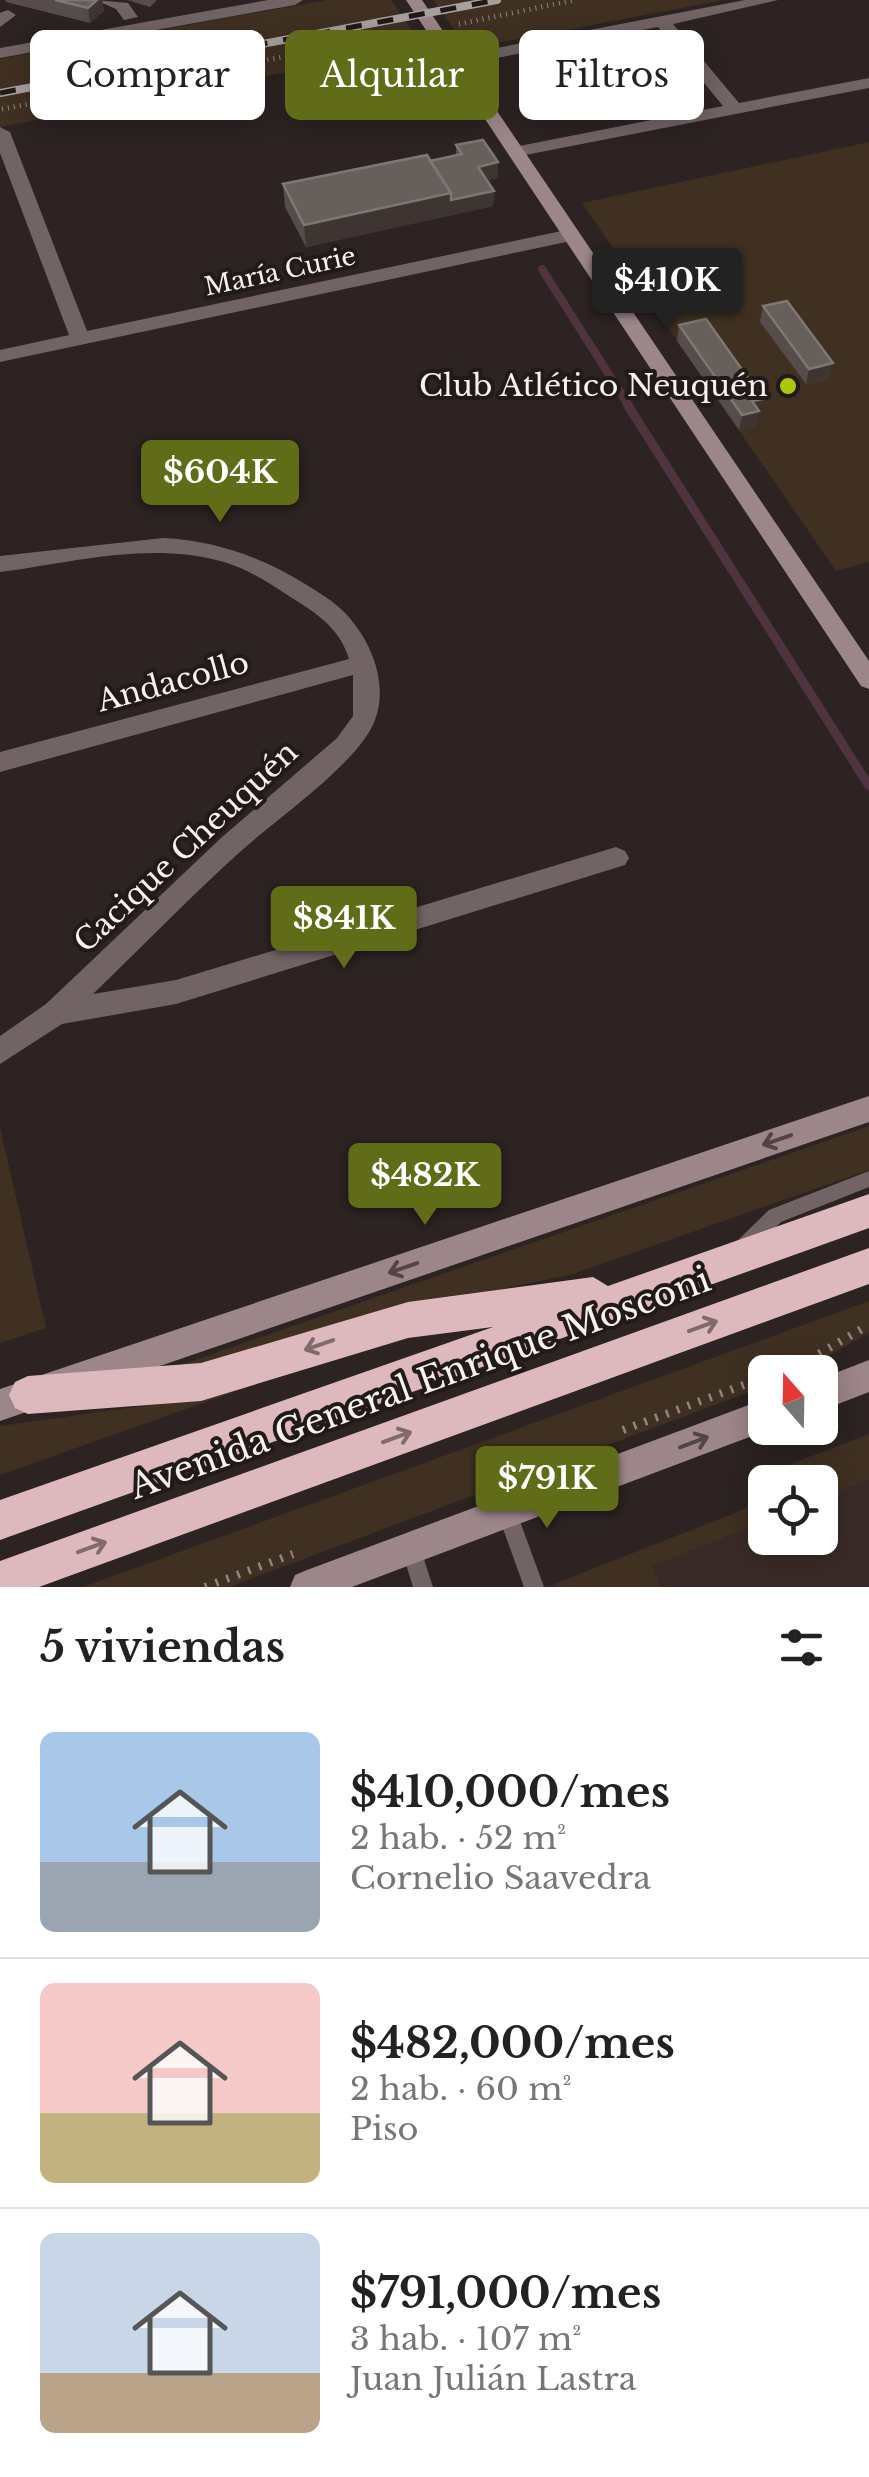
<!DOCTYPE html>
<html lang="es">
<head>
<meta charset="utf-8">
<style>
	body { margin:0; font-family:"Libre Baskerville",serif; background:#f2f2f2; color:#222; height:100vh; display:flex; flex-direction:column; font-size:38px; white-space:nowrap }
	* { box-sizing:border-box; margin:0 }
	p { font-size:32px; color:#767676 }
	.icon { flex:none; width:55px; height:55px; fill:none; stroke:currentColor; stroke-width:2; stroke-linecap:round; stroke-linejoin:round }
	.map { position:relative; height:1587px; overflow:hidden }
	.drawer { display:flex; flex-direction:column; background:#fff; flex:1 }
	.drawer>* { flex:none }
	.hud { position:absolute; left:30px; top:30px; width:810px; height:90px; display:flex; gap:20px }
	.needle { width:65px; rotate:340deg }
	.tools { position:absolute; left:748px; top:1355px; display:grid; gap:20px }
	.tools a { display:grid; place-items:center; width:90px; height:90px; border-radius:15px; background:#fff; box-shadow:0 5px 25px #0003; font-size:50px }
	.price { position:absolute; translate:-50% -85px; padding:0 22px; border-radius:10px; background:#616c19; color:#fff; font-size:32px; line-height:65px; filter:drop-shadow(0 2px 5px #0008) }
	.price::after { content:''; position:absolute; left:50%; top:60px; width:30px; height:22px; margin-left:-15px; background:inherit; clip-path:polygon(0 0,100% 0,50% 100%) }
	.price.selected { background:#222; color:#fff }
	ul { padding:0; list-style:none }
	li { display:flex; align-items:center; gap:30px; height:250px; padding:0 40px }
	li+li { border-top:2px solid #e0e0e0 }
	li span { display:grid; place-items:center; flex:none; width:280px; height:200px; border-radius:15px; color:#555 }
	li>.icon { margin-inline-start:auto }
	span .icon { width:120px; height:120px; fill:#fffc; stroke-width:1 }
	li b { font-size:42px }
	h2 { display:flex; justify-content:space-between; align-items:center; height:120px; padding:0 40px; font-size:42px }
	.chip { padding:0 35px; border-radius:15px; background:#fff; box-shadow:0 5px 25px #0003; font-size:35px; line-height:90px }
	.chip.selected { background:#616c19; color:#fff }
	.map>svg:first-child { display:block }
	.built { fill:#392a27 }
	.green { fill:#3f3022 }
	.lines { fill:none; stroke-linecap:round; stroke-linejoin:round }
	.stream-far1 { stroke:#4f3440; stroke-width:8 }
	.stream { stroke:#4f3440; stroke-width:9 }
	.path-far1 { stroke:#8c8584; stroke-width:5; stroke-dasharray:1 5; stroke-linecap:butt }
	.path { stroke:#8c8584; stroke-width:8; stroke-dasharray:2.5 9; stroke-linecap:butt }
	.lane { fill:#726365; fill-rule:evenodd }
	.street { fill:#726365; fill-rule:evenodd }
	.secondary { fill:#9d8689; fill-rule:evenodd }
	.highway { fill:#ddb9be; fill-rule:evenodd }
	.rail-casing { stroke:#a7a09f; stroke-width:8 }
	.rail { stroke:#221a19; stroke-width:5; stroke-dasharray:16; stroke-linecap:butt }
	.wall { fill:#564d4a }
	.shaded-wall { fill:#3e3533 }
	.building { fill:#675f5c; stroke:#7e7673; stroke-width:2.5 }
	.oneway { stroke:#534546 }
	.oneway2 { stroke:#806a6c }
	.poi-dot { fill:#adc60e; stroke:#221a19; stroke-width:4 }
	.labels { text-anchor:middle; stroke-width:8; stroke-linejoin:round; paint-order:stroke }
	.far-street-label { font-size:25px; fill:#f7f1f0; stroke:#221a19 }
	.poi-label { font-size:30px; fill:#f7f1f0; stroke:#221a19; text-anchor:end }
	.street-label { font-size:30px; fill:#f7f1f0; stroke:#221a19 }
	.near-street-label { font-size:35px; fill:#f7f1f0; stroke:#221a19 }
</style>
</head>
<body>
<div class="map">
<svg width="869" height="1587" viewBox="0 0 869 1587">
	<rect width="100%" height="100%" fill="#2c2322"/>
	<path class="built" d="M869,1434V1587H546L765,1501V1538H820V1482H775L783,1467Z"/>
	<path class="green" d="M327,0H391L423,46L0,127V59Z
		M433,0H724L481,46L463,42Z
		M869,142V562L836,571L582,203Z
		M869,1126V1170L570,1275L403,1309L219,1366L166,1370Z
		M0,1127L46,1328L0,1343Z
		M869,1301V1333L799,1372H765V1386L229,1587H83Z
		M370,1344L0,1475V1426L171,1402Z
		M869,1434V1479L820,1499V1482H775L783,1467Z
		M765,1501V1521L652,1566L660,1587H558L557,1583Z"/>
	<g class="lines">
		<path class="stream-far1" d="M542,269L629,406"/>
		<path class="stream" d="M627,404L869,786"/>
		<path class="path-far1" d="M459,24L575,0
			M2,109L412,33"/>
		<path class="path" d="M777,1372L803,1363L869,1325
			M623,1430L765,1377
			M205,1587L293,1554"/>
		<path class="lane" d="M869,1171V1187L781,1222L746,1256L740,1259L734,1256L731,1250L734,1244L769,1210Z
			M507,1502L514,1505L544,1587H524L497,1512L500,1505Z
			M411,1538L418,1541L433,1587H413L401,1548L404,1541Z"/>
		<path class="street" d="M95,0L128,3L138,17L124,20L116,9Z
			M268,0H303L295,5L0,58V48Z
			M745,0H778L673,24L739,103L869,78V88L515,157L509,156V148L723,106L658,27L455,66L447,61L455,56Z
			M8,10L16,15L0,27V13Z
			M0,127L10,132L87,331L571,229L580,235L571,241L0,362V350L69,335L0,153Z
			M163,538C226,541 278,564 330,600C365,625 391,678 375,720C359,763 276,819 240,852C190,897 142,947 93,994L176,980L616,847L625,851L629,858L625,865L176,1004L62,1024L0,1064V1036L46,1004L221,838L337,738L353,716V675L0,772V752L349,659C340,629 318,614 292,598C269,583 244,566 216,560C147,542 69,563 0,572V556Z"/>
		<path class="secondary" d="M406,0H422L869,661V689L861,686Z
			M869,1096V1122L0,1421V1389Z
			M869,1360V1392L820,1411V1379Z
			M765,1399V1428H773L765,1431L352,1587H290L295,1575L307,1570Z"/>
		<path class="highway" d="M869,1194V1228L0,1540V1500L493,1327L408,1338L201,1401L28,1414L15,1408L9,1395L15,1382L28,1376L201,1363L408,1302L593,1277L608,1286Z
			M869,1248V1284L39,1587H0V1561Z"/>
		<defs>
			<path id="rail" d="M0,93L497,0"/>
		</defs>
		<use href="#rail" class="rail-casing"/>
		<use href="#rail" class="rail"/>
	</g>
	<path class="wall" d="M5,0H102L104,11L90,23L6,2Z
		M127,0H157L150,7Z
		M456,145L498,178L487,180L494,191L493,206L306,247L285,207L283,184L456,155Z
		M763,306L829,379L806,384L760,322Z
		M679,325L759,415H758L756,426L739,430L677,341Z"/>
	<path class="shaded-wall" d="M97,0H102L104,11L90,23L88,8Z
		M498,162V178L477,182L478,167Z
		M494,191L493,206L306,247L304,225L451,193Z
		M833,363L829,379L806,384L809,369Z
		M763,399L756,426L739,430L742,415L752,401Z"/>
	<path class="building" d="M55,0H97L88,8Z
		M483,140L498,162L478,167L494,191L451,200V193L430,161L462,154L456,145Z
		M427,155L451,193L304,225L283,184Z
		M787,301L833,363L809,369L763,306Z
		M706,319L763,399L752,401L759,411L742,415L679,325Z"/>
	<defs><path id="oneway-shaft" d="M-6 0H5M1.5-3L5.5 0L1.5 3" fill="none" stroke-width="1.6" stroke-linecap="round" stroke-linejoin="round" transform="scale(2.5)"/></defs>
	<g class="oneway">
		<use href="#oneway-shaft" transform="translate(777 1140) rotate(161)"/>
		<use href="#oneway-shaft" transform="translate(403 1268) rotate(161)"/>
		<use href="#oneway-shaft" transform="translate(694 1442) rotate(-21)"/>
	</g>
	<g class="oneway2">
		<use href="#oneway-shaft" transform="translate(703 1326) rotate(-20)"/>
		<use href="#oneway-shaft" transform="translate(319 1345) rotate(161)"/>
		<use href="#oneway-shaft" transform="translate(397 1437) rotate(-20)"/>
		<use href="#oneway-shaft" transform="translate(92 1547) rotate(-20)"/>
	</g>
	<circle class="poi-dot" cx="788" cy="386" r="10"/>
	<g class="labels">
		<g class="far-street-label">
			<text transform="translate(280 271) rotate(-12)" y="9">María Curie</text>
		</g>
		<g class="poi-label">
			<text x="768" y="396">Club Atlético Neuquén</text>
		</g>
		<g class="street-label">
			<text transform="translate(173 682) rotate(-15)" y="10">Andacollo</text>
			<text transform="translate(186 847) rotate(-43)" y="10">Cacique Cheuquén</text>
		</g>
		<g class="near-street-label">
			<text transform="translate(420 1383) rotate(-20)" y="12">Avenida General Enrique Mosconi</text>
		</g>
	</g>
</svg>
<div class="tools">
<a><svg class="needle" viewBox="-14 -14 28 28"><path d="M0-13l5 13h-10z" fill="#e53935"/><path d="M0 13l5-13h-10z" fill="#767676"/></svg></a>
<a><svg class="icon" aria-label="locate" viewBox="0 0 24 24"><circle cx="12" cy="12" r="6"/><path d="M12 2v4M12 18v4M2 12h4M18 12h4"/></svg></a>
</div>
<b class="price selected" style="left:667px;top:333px">$410K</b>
<b class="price" style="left:220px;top:525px">$604K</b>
<b class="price" style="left:344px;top:971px">$841K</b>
<b class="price" style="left:425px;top:1228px">$482K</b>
<b class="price" style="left:547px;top:1531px">$791K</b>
<div class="hud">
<a class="chip">Comprar</a>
<a class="chip selected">Alquilar</a>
<a class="chip">Filtros</a>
</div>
</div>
<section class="drawer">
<h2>5 viviendas<svg class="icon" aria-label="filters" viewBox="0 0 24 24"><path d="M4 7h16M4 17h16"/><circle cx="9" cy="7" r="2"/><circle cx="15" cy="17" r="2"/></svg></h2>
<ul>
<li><span style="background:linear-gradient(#a9c7e8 65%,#9aa5b1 0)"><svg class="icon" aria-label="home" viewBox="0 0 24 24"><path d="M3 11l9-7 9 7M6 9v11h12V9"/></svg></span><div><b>$410,000/mes</b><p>2 hab. · 52 m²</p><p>Cornelio Saavedra</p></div></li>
<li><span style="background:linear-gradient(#f6c9c9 65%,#c2b280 0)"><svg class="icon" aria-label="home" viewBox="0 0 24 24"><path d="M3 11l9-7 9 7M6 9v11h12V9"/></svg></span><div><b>$482,000/mes</b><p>2 hab. · 60 m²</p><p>Piso</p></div></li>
<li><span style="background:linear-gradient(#c9d6e8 70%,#b9a48a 0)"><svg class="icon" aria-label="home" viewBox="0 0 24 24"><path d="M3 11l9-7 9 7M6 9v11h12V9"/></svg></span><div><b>$791,000/mes</b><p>3 hab. · 107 m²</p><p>Juan Julián Lastra</p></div></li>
</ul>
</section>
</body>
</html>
